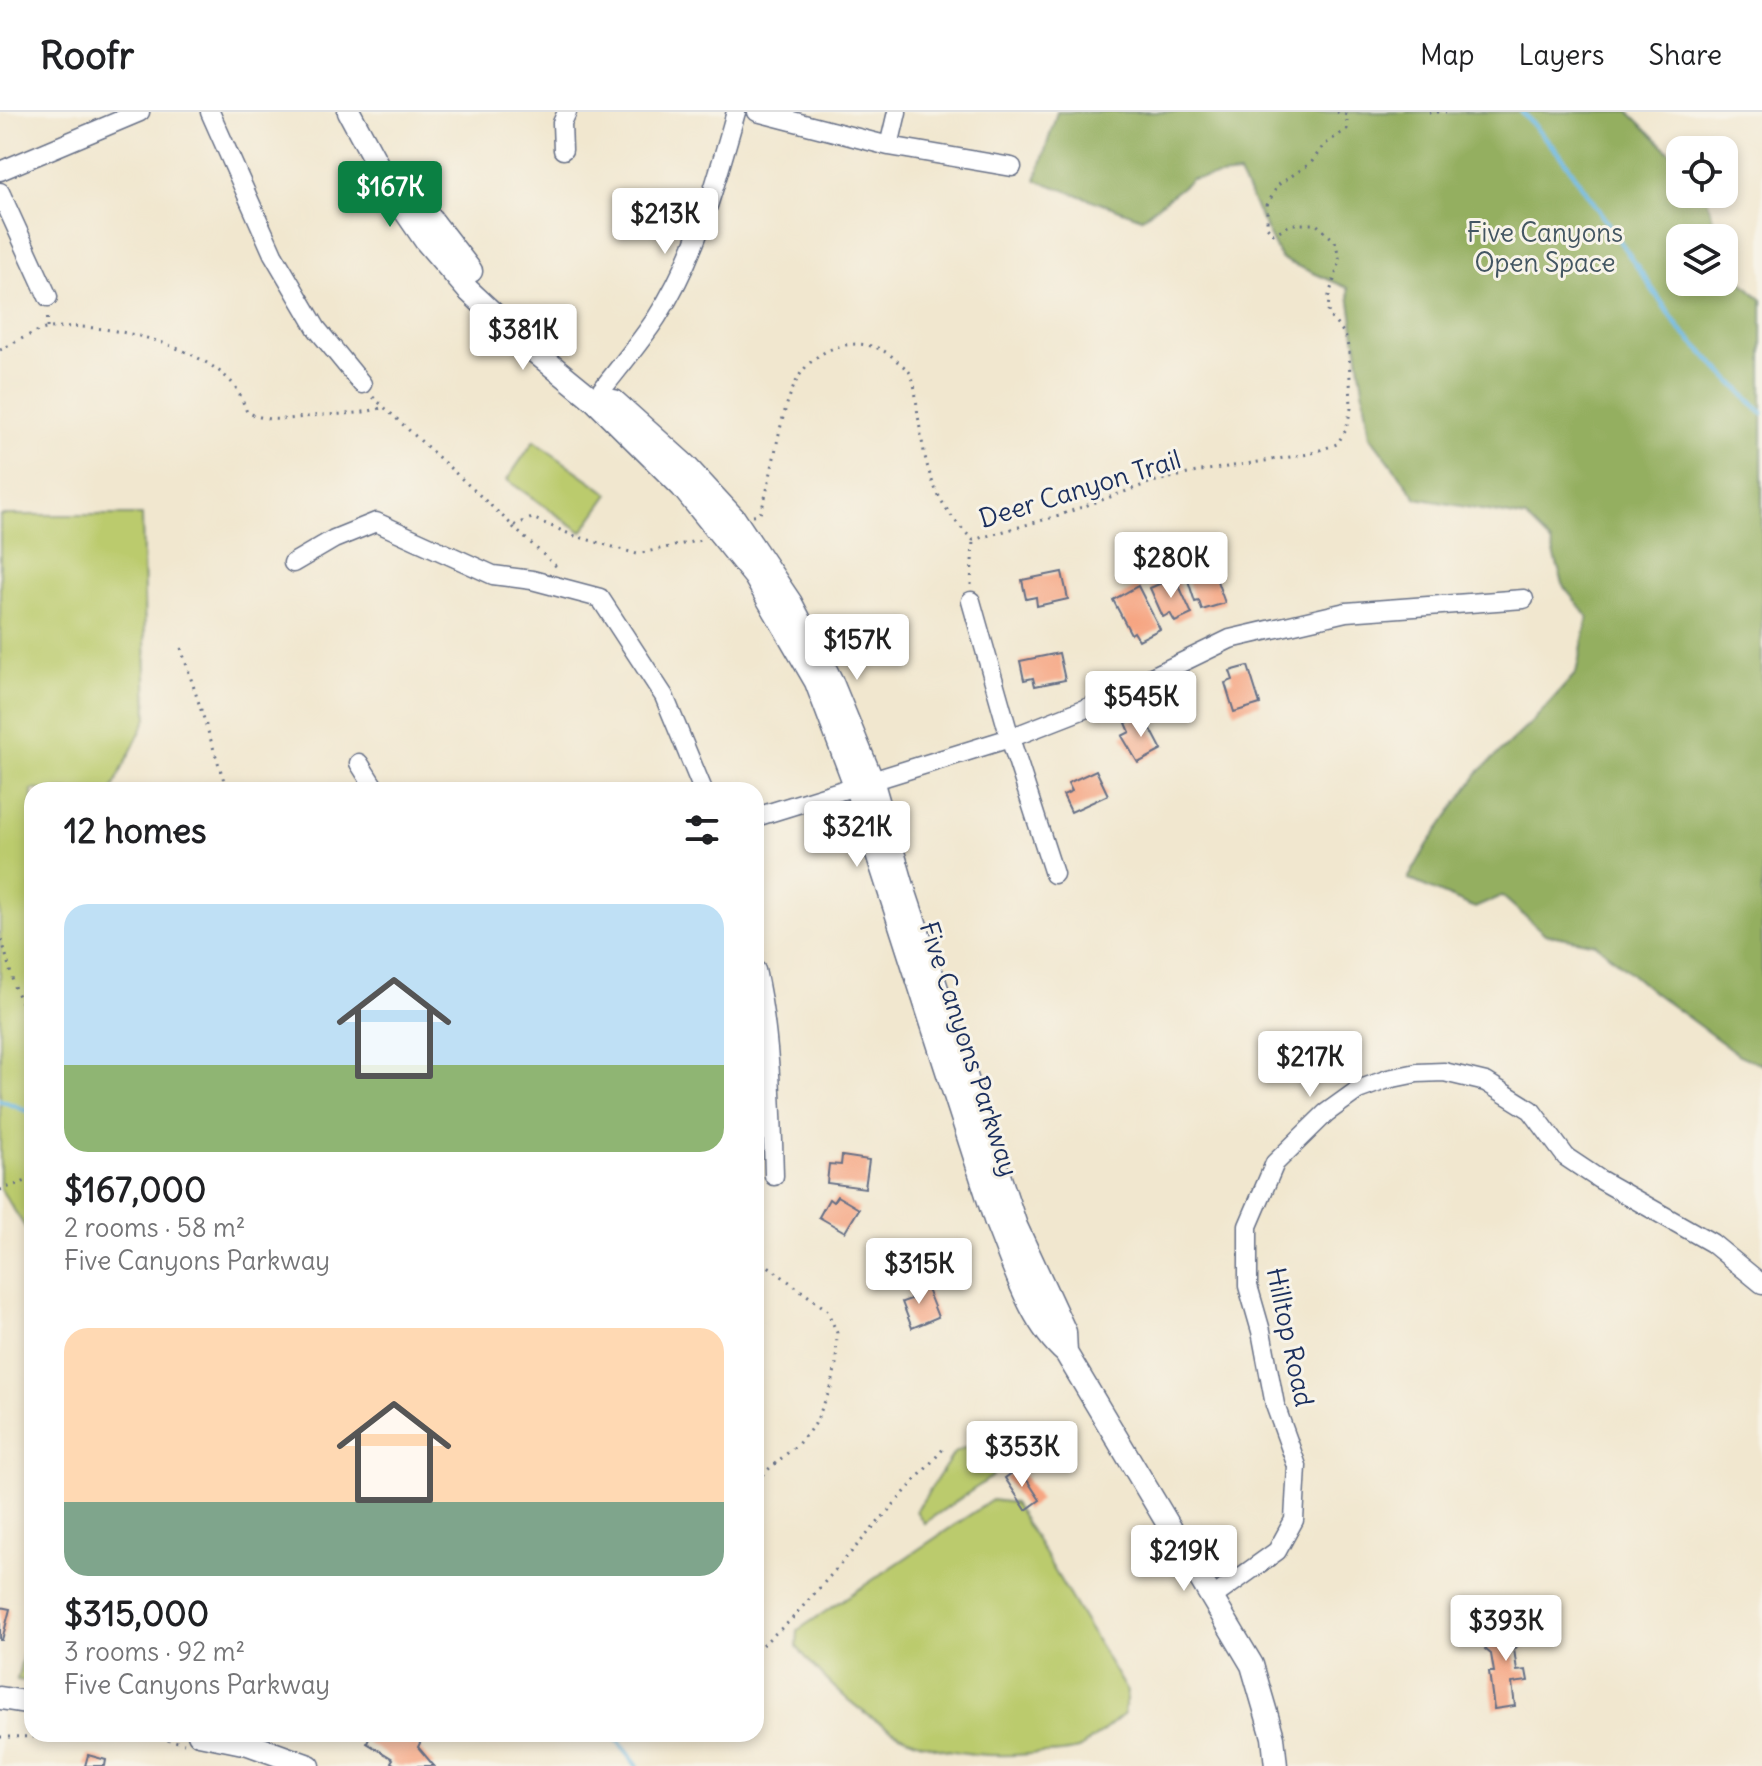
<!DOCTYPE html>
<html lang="en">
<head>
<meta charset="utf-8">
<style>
	body { margin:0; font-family:Delius,sans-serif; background:#f2f2f2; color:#202124; height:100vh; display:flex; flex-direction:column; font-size:30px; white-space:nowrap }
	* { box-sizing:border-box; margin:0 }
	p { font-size:26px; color:#757577 }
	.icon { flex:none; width:44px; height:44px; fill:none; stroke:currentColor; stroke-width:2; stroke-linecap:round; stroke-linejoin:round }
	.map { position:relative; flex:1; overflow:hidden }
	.sheet { position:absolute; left:24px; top:670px; width:740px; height:960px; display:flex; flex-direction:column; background:#fff; border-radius:24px; box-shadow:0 4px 12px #0003 }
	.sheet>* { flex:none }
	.controls { position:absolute; left:1666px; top:24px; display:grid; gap:16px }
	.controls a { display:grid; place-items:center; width:72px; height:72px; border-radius:16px; background:#fff; box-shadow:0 4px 12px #0003; font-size:40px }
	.price { position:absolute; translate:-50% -68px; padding:0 18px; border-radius:8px; background:#fff; color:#222; font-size:26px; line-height:52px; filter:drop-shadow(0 2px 4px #0008) }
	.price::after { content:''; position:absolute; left:50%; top:48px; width:24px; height:18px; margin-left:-12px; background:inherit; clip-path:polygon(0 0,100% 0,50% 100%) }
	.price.current { background:#0b8043; color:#fff }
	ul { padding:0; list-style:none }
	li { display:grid; align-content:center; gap:16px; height:424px; padding:0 40px }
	li span { display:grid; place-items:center; height:248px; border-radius:24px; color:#555 }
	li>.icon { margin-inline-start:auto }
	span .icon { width:144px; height:144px; fill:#fffc; stroke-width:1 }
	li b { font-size:34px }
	h2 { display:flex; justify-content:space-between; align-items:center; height:96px; padding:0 40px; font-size:34px }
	header { display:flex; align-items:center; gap:48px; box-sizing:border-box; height:112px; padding:0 40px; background:#fff; border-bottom:2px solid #e0e0e0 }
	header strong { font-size:38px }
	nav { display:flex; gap:44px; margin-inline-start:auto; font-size:28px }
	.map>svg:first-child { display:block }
	.green { fill:#bbcb6d; stroke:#6b7d66; stroke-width:2 }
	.forest { fill:#94af60; stroke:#586f5f; stroke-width:2 }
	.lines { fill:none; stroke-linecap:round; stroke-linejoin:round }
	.stream { stroke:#69b8e3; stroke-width:5 }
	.building { fill:#f6a582 }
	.minor-casing { stroke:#666f86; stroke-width:21 }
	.major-casing { stroke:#666f86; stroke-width:25 }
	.path { stroke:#666f86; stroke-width:3; stroke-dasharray:2 6; stroke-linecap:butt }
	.minor { stroke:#fff; stroke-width:18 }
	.major { stroke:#fff; stroke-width:22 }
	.labels { text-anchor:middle; stroke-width:6; stroke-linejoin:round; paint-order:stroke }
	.park-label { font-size:26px; fill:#435662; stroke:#f7f3e8 }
	.street-label { font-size:26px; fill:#1b2f5e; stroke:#f7f3e8 }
</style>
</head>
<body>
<header>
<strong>Roofr</strong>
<nav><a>Map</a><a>Layers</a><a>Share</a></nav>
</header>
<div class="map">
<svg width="1762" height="1654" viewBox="0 0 1762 1654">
	<rect width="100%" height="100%" fill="#f7f3e8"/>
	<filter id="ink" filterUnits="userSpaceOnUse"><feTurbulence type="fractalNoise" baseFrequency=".0125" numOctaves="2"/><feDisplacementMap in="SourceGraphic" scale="16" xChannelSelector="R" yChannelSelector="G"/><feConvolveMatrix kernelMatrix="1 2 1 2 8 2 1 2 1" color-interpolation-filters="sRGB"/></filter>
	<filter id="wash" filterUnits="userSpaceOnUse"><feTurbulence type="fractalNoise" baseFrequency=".006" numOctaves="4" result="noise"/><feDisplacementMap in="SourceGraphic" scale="32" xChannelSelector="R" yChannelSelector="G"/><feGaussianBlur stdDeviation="1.8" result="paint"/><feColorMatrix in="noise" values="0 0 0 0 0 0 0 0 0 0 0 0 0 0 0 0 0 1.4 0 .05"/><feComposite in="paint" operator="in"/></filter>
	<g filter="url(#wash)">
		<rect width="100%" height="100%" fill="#f1e7cf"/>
		<path class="green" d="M534,329L609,382L582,420L507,368Z
			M0,403H142L147,606L112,678H32V1131L30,1123L0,1076Z
			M970,1333L993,1364L924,1411L916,1399L954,1341Z
			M992,1388L1014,1391L1127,1580L1124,1602C1110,1613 1095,1627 1080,1636C1068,1642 1045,1640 1031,1642C926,1651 863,1615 797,1535L798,1518Z
			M32,1505V1570L17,1568Z"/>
		<path class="forest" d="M1057,0H1629L1680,50V82H1706L1718,126H1680V170H1724V148L1726,155L1762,188V953L1739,943L1653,880L1596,832L1545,822L1502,784L1475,796L1408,767L1428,732L1480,659L1534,608L1576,561L1588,505L1564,475L1551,431L1526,406L1417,386L1370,324L1348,176L1281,147L1239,62L1192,67L1142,106L1036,68Z"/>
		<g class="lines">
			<path class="stream" d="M1522,0L1563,46L1679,216L1762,301
				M0,988L32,1001
				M613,1622L637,1654"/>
		</g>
		<g id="blocks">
			<path class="building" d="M1209,447L1225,491L1202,498L1199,489L1195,490L1184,456Z
				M1062,460L1068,487L1037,494L1036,485L1026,487L1022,468Z
				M1175,465L1192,502L1175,510L1170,501L1163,505L1150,476Z
				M1138,474L1160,517L1139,528L1134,520L1131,522L1113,488Z
				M1059,541L1065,568L1035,574L1033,566L1024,568L1020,549Z
				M1248,554L1260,592L1234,600L1225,571L1233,568L1230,559Z
				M1143,602L1162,638L1138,651L1122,624L1130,620L1126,611Z
				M1096,658L1108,683L1071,700L1063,683L1072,679L1068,671Z
				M842,1044L869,1048L865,1076L827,1071L829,1052L841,1053Z
				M837,1084L859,1097L845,1120L819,1105L829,1087L833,1090Z
				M924,1170L938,1205L912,1216L902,1190L911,1187L907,1176Z
				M1019,1356L1040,1388L1026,1398L1005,1366Z
				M0,1495L10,1497L2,1528H0Z
				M1511,1504L1529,1518L1514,1537L1517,1559L1526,1558L1528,1569L1512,1571L1515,1594L1494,1597L1489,1560H1494L1491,1542L1485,1537Z
				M371,1622L407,1624L412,1622L422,1627L418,1635L434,1654H396L391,1650L393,1647L367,1631Z
				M88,1643L106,1648L105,1654H85Z"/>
		</g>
	</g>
	<g filter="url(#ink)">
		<use href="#blocks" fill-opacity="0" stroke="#666f86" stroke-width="2"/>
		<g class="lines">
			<defs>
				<path id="minor" d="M210,0L273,142L317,217L362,272
					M757,0L889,34L1012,55
					M889,34L897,0
					M563,38L562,11L567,0
					M0,59L140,0
					M0,80L48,185
					M594,288C615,260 638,234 657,205C697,143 716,70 736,0
					M293,451L334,427L376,410L493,463L532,468L600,486L664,584L703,678
					M971,489L1010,626L1054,762
					M359,651L376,678
					M756,705L1010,626L1092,594L1230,527L1346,500L1524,487
					M756,858C771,925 772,995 774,1064
					M1213,1485L1277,1439L1294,1408L1297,1354L1275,1293L1261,1219L1248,1174V1114L1275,1051L1326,1001L1358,978L1388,967L1417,961L1444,960L1486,970L1531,998L1566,1045L1599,1067L1712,1131L1762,1172"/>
				<path id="major" d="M349,0L392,80L425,128L468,178L529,235L594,288L682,375L755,465L816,570L855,673L995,1108C1014,1153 1029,1209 1066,1241L1252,1553L1273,1625L1276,1654
					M414,85L471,159
					M614,289L685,353L734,406L791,491L831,568L872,668L904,778L1016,1114L1065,1220L1066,1241
					M0,1586L32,1591
					M199,1622L248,1632L309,1654"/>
			</defs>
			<use href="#minor" class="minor-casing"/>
			<use href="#major" class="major-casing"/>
			<path class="path" d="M1429,0H1446
				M47,216L48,200
				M0,238C15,231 34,218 51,216C102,209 199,232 234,273C240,280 243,291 247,300C272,313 296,305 323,303C344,302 361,302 381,296
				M373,285L513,414L532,406L572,423L637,442L701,428
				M753,403L760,402C774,362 777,309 795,272C812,233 865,218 896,248C900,252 907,256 910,261C916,271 916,291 918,303C926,359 932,388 973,428L1057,404L1152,370L1201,359L1309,342L1337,332L1346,318L1351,296L1349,239L1345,222L1328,203L1329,183L1340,149L1335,129L1316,112H1292L1273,122L1267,115V93L1278,73L1311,51L1324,33L1347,17V3L1337,0
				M513,415L558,456
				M971,473L973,428
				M181,536L227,678
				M0,820L15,878L32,912
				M0,1078L32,1067
				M756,1145L827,1198L837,1221L836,1252L832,1273L815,1312L798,1332L756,1368
				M756,1538L790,1509L944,1336
				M136,1622L184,1631
				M0,1625L97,1624"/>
			<use href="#minor" class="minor"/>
			<use href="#major" class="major"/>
		</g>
	</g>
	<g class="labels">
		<g class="park-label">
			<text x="1545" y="130">Five Canyons<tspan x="1545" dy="30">Open Space</tspan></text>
		</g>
		<g class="street-label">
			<text transform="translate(1080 377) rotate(-17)" y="9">Deer Canyon Trail</text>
			<text transform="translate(969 937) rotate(72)" y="9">Five Canyons Parkway</text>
			<text transform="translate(1290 1225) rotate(78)" y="9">Hilltop Road</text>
		</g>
	</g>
</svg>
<div class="controls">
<a><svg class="icon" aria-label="locate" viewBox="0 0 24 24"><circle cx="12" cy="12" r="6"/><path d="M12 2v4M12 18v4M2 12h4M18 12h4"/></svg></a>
<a><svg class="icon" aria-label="layers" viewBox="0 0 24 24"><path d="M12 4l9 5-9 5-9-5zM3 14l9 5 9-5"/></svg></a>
</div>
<b class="price current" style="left:390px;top:117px">$167K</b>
<b class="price" style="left:665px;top:144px">$213K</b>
<b class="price" style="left:523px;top:260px">$381K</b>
<b class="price" style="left:1171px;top:488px">$280K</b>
<b class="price" style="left:857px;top:570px">$157K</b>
<b class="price" style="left:1141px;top:627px">$545K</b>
<b class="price" style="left:857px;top:757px">$321K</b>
<b class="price" style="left:1310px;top:987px">$217K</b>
<b class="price" style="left:919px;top:1194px">$315K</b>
<b class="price" style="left:1022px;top:1377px">$353K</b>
<b class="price" style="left:1184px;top:1481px">$219K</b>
<b class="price" style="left:1506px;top:1551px">$393K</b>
<section class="sheet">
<h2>12 homes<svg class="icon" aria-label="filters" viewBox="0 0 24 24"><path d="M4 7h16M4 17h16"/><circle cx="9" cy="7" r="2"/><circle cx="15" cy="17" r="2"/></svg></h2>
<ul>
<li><span style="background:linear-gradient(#bfe0f5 65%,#8fb573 0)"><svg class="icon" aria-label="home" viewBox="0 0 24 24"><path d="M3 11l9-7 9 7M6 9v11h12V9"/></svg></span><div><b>$167,000</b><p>2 rooms · 58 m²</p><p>Five Canyons Parkway</p></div></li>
<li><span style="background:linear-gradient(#ffd9b3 70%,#7fa58c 0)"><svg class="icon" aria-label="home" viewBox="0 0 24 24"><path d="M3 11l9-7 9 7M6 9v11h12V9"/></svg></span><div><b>$315,000</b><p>3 rooms · 92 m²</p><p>Five Canyons Parkway</p></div></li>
</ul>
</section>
</div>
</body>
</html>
